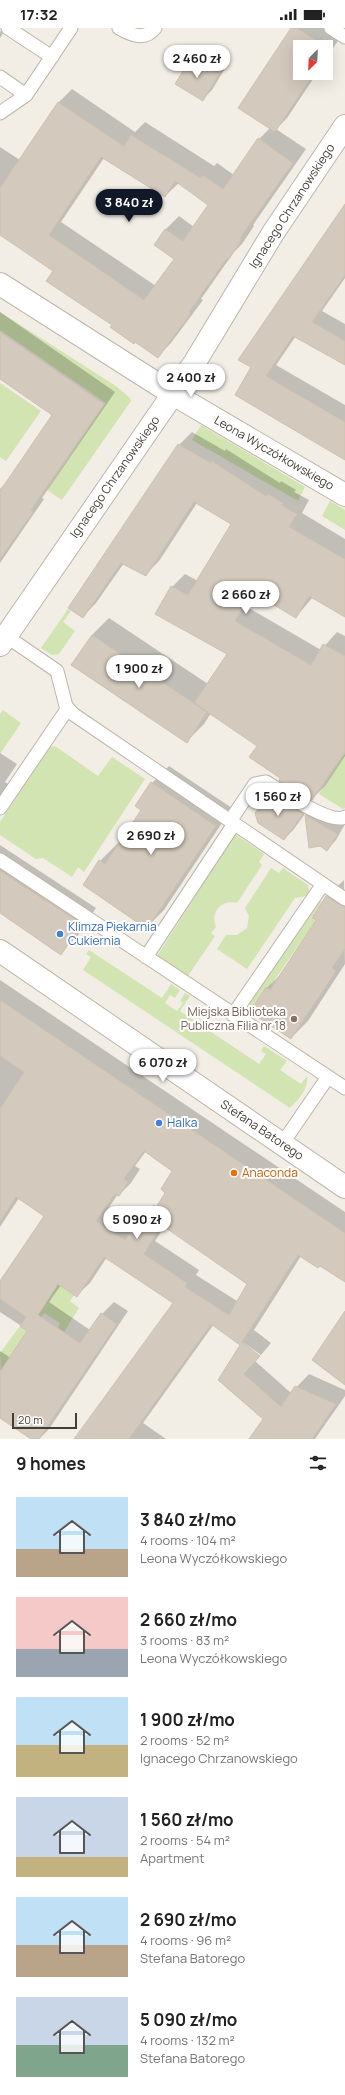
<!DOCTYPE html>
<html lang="en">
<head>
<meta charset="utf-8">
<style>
	body { margin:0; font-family:Manrope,sans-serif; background:#f2f2f2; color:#222; height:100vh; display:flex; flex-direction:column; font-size:15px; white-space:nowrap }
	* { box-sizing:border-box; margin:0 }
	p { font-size:13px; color:#767676 }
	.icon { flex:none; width:22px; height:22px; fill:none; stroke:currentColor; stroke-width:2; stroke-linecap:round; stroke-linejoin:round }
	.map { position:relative; height:1411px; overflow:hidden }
	.panel { display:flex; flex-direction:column; background:#fff; flex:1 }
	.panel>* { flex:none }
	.needle { width:26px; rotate:204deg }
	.controls { position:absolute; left:293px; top:12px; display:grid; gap:8px }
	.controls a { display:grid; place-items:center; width:40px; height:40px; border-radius:0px; background:#fff; box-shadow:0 4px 16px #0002; font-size:20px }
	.scale { position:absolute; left:12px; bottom:10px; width:65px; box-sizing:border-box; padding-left:4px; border:2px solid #453e36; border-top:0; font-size:11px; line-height:14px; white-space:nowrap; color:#453e36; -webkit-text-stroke:3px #fff; paint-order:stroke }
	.price { position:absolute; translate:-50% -34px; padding:0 9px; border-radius:14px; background:#fff; color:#222; font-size:13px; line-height:26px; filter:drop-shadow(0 1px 2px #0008) }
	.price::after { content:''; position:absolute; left:50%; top:24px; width:12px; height:9px; margin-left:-6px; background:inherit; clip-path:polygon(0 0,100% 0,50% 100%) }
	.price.active { background:#111827; color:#fff }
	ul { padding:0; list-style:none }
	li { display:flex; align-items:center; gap:12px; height:100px; padding:0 16px }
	li span { display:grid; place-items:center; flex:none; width:112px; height:80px; border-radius:0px; color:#555 }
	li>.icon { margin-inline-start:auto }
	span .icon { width:48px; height:48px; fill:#fffc; stroke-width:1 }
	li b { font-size:17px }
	h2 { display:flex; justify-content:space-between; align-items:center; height:48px; padding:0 16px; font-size:17px }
	.status { display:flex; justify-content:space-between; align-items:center; height:28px; padding:0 20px; background:#fff; direction:ltr }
	.status svg { height:11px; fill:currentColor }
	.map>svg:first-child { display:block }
	.green { fill:#d1e4b1 }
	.shadow { fill:#0003; fill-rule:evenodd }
	.building { fill:#d3c9bc; stroke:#cec0b0; fill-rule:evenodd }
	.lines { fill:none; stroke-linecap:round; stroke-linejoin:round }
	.service-casing { stroke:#bdb5aa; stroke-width:15 }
	.minor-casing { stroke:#bdb5aa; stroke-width:24 }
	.service { stroke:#fff; stroke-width:13 }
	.minor { stroke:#fff; stroke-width:22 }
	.shop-dot { fill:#3f7fe0; stroke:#fff; stroke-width:1.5 }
	.education-dot { fill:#8d6e63; stroke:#fff; stroke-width:1.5 }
	.food-dot { fill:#e8710a; stroke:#fff; stroke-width:1.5 }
	.labels { text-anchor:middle; stroke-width:4; stroke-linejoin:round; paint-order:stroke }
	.street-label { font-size:12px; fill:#453e36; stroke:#fff }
	.shop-label { font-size:12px; fill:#366cbe; stroke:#fff; text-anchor:start }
	.education-label { font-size:12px; fill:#785e54; stroke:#fff; text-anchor:end }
	.food-label { font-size:12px; fill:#c56008; stroke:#fff; text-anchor:start }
</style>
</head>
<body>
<div class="status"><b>17:32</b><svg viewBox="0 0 49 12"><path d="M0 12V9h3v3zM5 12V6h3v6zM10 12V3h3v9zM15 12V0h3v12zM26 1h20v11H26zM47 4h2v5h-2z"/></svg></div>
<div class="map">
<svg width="345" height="1411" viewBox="0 0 345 1411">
	<rect width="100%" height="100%" fill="#f2eee6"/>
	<path class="green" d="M0,284L116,358L130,370L131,373L62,472L47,462L106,375L0,302Z
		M0,355L41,383L6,433L0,429Z
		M201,397L305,459L298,473L192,412Z
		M330,473L345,482V502L322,488Z
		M68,581L71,583L63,594L75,603L59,626L52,627L41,620Z
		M3,682L21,695L0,726V686Z
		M55,718L98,748L112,729L145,751L84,844L78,839L72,849L43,830L36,831L0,807V794L50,719Z
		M345,726V780L343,781L319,766Z
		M236,807L264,826L259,834L262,837L237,875C221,871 210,884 216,899L211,905L215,908L188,948L157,928L232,811Z
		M271,840L279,845L283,840L308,857L309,863L306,868L295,870L247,941L217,921L226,907H237L247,900L249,888L245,880Z
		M318,871L322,874L311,890L315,893L269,960L266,959L249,984L244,980Z
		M89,922L162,970L171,956L180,962L175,970L170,967L165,975L177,983L183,975L180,973L185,965L190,968L180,983L259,1036L266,1026L261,1023L264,1018L287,1033L280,1042L301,1056L307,1048C309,1061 298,1072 290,1080L83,942L91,929L86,926Z
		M58,1256L74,1267L70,1273L79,1280L64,1304L58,1300L60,1295L44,1285L41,1289L38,1286Z
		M20,1298L27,1303L1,1343L0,1325Z"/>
	<path class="shadow" d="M292,0H329L341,8L326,31V19H300V45H317L287,90L276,101L306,121L253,197L254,198L242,216L234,224L201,271L203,272L171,315L158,328L113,297L55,242L0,205V119L20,132L59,74L72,61L135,104L145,94L214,138L217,135L234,147L259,111L270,100ZM104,130L165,168L179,155L210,176L194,199L179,188L166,201L155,217L175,231L156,258L61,194Z
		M0,3L3,5L0,10Z
		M201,21L227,37L212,62L202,72L192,30Z
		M345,178V250L322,283L345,296V336L296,308L276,337L345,377V430L237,366Z
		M0,284L115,364L42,470L44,471L0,535V461L9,452L54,387L0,350Z
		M192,404L225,423L226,421L280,455L281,453L296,462L294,464L309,472L302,485L345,511V588L313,569L296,589L256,565L247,579L321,622L337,604L345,608V728L325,758L312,771L282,750L258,717L211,685L204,696L187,713L73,637L92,607L109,590L208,656L228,626L172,559L185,546L198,553L232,496L197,475L159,533L146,546L124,535L96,575L83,588L69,579L179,417Z
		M0,725L17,736L5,754L10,757L0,772Z
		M169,738L232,780L164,882L147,899L100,833L117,816L119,817L142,782L152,755Z
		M280,757L312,776L294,801L284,811L270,766Z
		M315,778L345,796L336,812L327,822L320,817L310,818L306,787Z
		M0,817L96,880L76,910L60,925L0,885Z
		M344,852L345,936L308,993L291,1010L267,960L284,943L317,892L313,889L327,869Z
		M0,952L345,1184V1252L320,1237L301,1228L254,1302L271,1315L261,1327L244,1315L255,1333L291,1365L309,1346L345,1362V1368L315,1411H250L265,1391L220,1352L242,1317L214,1296L143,1395L166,1411H75L174,1275L107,1229L90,1255L77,1267L61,1257L49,1274L90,1302L102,1286L114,1274L128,1283L49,1401L39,1411H33L0,1389V1323L11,1330L29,1303L0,1284V1254L45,1188L19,1170L0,1199ZM146,1123L174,1142L167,1164L158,1179L154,1177L141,1189L135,1199L108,1181L118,1166L119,1167L131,1155L140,1141L135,1138ZM165,1198L249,1255L237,1273L196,1247L199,1242L155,1213Z"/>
	<path class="building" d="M291,0H297L329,21L326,26V19H300V45H314L275,104L238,80Z
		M191,30L219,46L203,73L175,56Z
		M58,74L124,118L131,107L201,150L203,147L223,161L258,110L293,135L240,210L242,211L229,231L227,230L189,284L191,285L158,330L135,314L134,316L110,299L112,297L46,253L53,243L0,207V160ZM101,129L165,169L175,153L208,177L183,213L165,201L154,217L174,231L144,272L49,207Z
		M345,176V247L312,294L345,313V337L293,308L266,348L345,394V432L235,367L251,339L238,332Z
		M0,304L104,376L31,482L33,484L0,531V463L52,387L0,351Z
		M178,416L211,435L212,433L266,468L268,466L283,475L282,477L297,486L289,499L345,531V589L309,568L296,590L252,564L235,593L311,637L323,616L345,628V724L312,772L279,753L280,750L249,729L257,718L194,675L227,626L155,586L171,558L188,567L231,496L194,474L146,548L121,535L83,590L68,580Z
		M92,607L207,684L187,715L71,637Z
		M151,754L216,798L147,901L83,857L99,832L105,836L141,782L135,778Z
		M270,766L303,786L284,812L258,795L255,785Z
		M305,787L338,806L327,823L320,818L309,820Z
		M0,843L82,896L61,927L0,885Z
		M326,868L345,879V921L332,940L336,943L291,1011L250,984L266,959L270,962L316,892L312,890Z
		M0,972L345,1205V1254L320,1238L318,1240L298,1227L242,1314L260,1328L244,1346L281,1379L295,1358L336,1376L312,1411H249L263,1391L218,1352L240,1317L211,1296L129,1411H74L173,1275L104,1229L77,1269L58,1256L38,1287L80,1315L101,1285L117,1296L39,1411H31L0,1390V1344L27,1303L20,1298L26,1289L0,1271V1253L44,1188L16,1169L0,1194V1081L24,1044L0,1028ZM144,1123L172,1143L161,1161L165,1165L150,1189L247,1256L229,1287L185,1259L187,1255L144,1226L160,1200L140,1188L125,1212L96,1193L115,1166L119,1168L128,1154L124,1151Z
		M345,1283V1357L312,1332Z"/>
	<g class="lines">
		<defs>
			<path id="service" d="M8,0L52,29
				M119,0C131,7 145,13 155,0
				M331,0L345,9
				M0,49L26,67
				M0,85L26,67L71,0
				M6,608L57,643L66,678L73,686L345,871
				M0,780L68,680
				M230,793L255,756L266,754C281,763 330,797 345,789
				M0,832L345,1060
				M146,929L234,796
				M233,987L323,856
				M282,1116L328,1049"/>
			<path id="minor" d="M0,256L173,366L345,467
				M0,617L195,334L273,205L345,98
				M0,923L345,1159"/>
		</defs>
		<use href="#service" class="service-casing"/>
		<use href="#minor" class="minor-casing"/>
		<use href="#service" class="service"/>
		<use href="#minor" class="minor"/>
	</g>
	<g class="shop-dot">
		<circle cx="60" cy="906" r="4"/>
		<circle cx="159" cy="1095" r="4"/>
	</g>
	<circle class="education-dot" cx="294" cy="991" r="4"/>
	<circle class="food-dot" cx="234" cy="1145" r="4"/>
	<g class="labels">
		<g class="street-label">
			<text transform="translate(292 178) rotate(-57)" y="4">Ignacego Chrzanowskiego</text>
			<text transform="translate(274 425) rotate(30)" y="4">Leona Wyczółkowskiego</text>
			<text transform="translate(115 449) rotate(-55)" y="4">Ignacego Chrzanowskiego</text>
			<text transform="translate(262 1102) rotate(34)" y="4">Stefana Batorego</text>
		</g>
		<g class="shop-label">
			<text x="68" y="903">Klimza Piekarnia<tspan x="68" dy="14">Cukiernia</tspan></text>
			<text x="167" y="1099">Halka</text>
		</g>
		<g class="education-label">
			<text x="286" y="988">Miejska Biblioteka<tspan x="286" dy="14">Publiczna Filia nr 18</tspan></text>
		</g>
		<g class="food-label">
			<text x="242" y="1149">Anaconda</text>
		</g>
	</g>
</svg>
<div class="controls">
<a><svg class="needle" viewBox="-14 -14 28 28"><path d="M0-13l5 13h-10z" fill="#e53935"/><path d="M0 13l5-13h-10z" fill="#767676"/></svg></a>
</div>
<div class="scale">20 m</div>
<b class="price" style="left:197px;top:51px">2 460 zł</b>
<b class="price active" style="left:129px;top:195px">3 840 zł</b>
<b class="price" style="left:191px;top:370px">2 400 zł</b>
<b class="price" style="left:246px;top:587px">2 660 zł</b>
<b class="price" style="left:139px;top:661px">1 900 zł</b>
<b class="price" style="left:278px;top:789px">1 560 zł</b>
<b class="price" style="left:151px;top:828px">2 690 zł</b>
<b class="price" style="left:163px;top:1055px">6 070 zł</b>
<b class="price" style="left:137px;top:1212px">5 090 zł</b>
</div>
<section class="panel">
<h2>9 homes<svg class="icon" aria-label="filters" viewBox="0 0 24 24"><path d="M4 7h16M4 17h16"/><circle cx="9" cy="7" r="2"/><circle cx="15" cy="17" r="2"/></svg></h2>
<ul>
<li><span style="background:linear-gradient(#bfe0f5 65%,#b9a48a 0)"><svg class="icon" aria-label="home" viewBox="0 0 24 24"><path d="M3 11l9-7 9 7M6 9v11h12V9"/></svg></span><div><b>3 840 zł/mo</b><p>4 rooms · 104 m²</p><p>Leona Wyczółkowskiego</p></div></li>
<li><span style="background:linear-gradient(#f6c9c9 65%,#9aa5b1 0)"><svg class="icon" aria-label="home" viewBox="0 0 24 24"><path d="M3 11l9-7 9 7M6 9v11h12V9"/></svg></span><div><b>2 660 zł/mo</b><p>3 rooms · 83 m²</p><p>Leona Wyczółkowskiego</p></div></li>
<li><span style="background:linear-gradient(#bfe0f5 60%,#c2b280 0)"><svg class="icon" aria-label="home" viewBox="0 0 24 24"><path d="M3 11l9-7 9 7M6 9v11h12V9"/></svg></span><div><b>1 900 zł/mo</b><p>2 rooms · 52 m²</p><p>Ignacego Chrzanowskiego</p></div></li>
<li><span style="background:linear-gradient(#c9d6e8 75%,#c2b280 0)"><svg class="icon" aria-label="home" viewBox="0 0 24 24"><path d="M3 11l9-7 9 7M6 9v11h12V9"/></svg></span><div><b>1 560 zł/mo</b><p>2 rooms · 54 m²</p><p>Apartment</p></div></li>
<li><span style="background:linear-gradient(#bfe0f5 60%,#b9a48a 0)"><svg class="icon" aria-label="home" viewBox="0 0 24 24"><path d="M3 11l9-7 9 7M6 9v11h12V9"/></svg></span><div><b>2 690 zł/mo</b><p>4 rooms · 96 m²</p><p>Stefana Batorego</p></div></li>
<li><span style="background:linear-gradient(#c9d6e8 60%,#7fa58c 0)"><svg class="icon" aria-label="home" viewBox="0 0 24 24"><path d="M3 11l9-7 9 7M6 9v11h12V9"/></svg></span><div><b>5 090 zł/mo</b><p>4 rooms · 132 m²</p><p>Stefana Batorego</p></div></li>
</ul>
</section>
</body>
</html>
